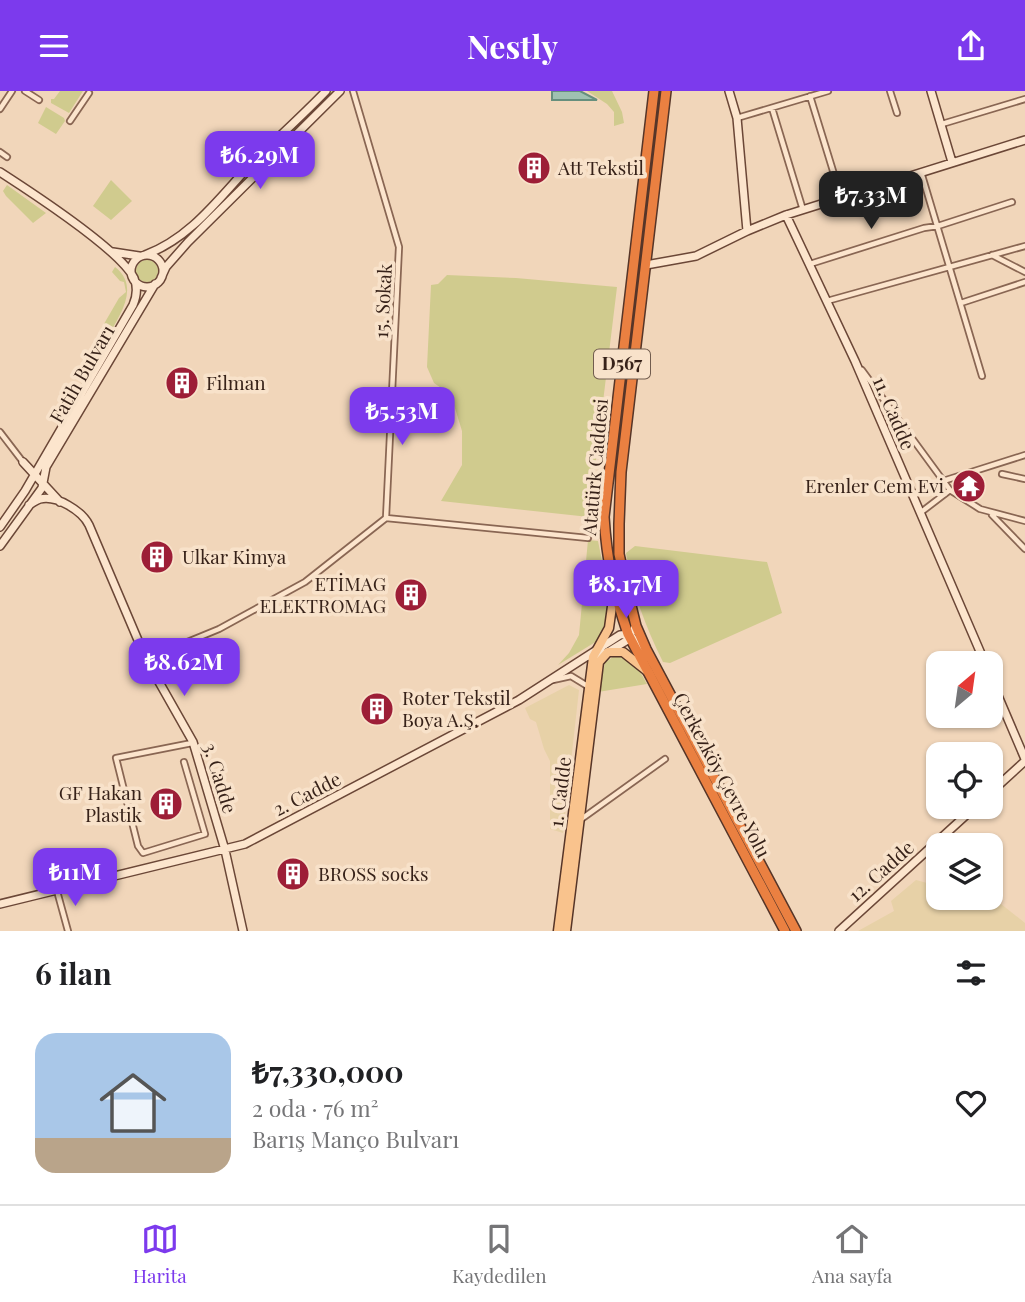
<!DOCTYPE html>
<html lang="tr">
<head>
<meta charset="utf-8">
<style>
	body { margin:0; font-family:"Playfair Display",serif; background:#f6f6f6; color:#202124; height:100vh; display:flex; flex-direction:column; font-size:26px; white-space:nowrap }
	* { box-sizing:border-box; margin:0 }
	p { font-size:23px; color:#757577 }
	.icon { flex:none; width:38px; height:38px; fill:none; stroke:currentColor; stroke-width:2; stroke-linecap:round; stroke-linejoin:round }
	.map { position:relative; height:840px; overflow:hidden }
	.side { display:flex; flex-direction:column; background:#fff; flex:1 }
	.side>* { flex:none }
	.needle { width:46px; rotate:29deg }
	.tools { position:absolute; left:926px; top:560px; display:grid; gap:14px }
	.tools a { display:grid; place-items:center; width:77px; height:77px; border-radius:14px; background:#fff; box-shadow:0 2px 5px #0004; font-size:35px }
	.price { position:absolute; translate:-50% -60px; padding:0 16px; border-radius:14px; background:#7c3aed; color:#fff; font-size:23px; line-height:46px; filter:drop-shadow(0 2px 4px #0008) }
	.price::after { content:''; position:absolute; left:50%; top:42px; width:21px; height:16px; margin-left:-10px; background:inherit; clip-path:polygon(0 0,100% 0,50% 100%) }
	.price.current { background:#222; color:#fff }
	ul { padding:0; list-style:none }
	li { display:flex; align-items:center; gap:21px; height:175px; padding:0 35px }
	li+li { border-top:2px solid #e0e0e0 }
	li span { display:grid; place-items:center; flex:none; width:196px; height:140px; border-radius:21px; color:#555 }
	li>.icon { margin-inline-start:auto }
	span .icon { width:84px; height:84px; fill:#fffc; stroke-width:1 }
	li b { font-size:30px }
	h2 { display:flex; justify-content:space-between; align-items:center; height:84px; padding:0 35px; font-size:30px }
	header { display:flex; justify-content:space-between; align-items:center; height:91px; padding:0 35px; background:#7c3aed; color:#fff; font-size:32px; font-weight:700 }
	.tab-bar { display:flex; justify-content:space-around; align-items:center; height:98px; border-top:2px solid #e0e0e0; background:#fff; font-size:19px; color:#757577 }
	.tab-bar a { display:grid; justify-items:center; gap:4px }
	.tab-bar .current { color:#7c3aed }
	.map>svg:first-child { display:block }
	.farmland { fill:#e7d1a7 }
	.green { fill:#d0cb8e }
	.water { fill:#9fc1b1; stroke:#668f7d; stroke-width:2 }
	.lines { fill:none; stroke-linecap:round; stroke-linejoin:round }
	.street-casing { stroke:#896653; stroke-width:8 }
	.secondary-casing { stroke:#6b4737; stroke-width:10 }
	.primary-casing { stroke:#563528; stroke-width:11 }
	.highway-casing { stroke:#563528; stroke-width:12 }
	.street { stroke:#fce5cd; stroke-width:4.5 }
	.secondary { stroke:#fce5cd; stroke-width:7 }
	.primary { stroke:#f9c38d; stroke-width:8 }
	.highway { stroke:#ea8041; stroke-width:9 }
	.labels { text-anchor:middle; stroke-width:7; stroke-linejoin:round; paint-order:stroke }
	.shield { fill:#f8e2ca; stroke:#715c4e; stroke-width:2 }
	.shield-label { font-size:18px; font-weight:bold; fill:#372219 }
	.poi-label { font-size:19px; fill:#372219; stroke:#f8e2ca; text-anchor:start }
	.street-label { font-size:19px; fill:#372219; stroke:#f8e2ca }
</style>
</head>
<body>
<header><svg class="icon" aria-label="menu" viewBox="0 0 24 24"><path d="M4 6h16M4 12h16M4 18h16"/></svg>Nestly<svg class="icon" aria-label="share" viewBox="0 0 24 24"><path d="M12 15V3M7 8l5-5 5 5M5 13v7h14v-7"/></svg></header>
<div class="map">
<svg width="1025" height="840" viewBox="0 0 1025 840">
	<rect width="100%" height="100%" fill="#f1d6ba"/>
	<path class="farmland" d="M569,594L579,599L563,742L550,738V670L544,658L536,631L530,628L525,617Z
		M916,789L938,795V807H961L968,811L974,807L991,805L1025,832V840H858L894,820L891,810Z"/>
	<path class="green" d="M60,0H83L69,22L51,12V8H54Z
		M330,0H335L239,93Z
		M587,0H612L622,21L624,32L614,35V21L607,13Z
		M46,16L64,27L65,30L56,43L38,32Z
		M111,89L132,110L111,129L93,115Z
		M7,94L46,122L33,132L6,105L3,100Z
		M136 180a11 11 0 1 1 22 0a11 11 0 1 1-22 0Z
		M115,176C141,196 119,225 107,247L101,238L119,207L126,201L124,191L120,190L112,181Z
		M447,184L516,187L617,196L589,426L441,410L462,374V340L451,304L434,292L427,276L431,194L438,193Z
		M588,449L598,450L611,515L602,547L558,574L569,562L579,544Z
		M635,455L767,471L782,522L670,572L663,571C645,534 633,503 626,462Z
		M615,564C632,563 640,580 647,593L598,601L605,572Z"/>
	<path class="water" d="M552,0H580L597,9H552Z"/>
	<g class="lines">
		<defs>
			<path id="street" d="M25,0L39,9
				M890,0L897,22
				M810,5L841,106
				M772,17L803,119
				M0,18L12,0
				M737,27L828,0
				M70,30L89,2
				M942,33L1025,8
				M0,61L7,66
				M921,81L982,285
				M992,164L1025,181
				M810,173L924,137L938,135L1012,111
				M827,210L1025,155
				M961,212L1025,191
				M862,279L950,399L980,418L1025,430
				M0,341L23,371
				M1002,383L1025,388
				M943,390L1025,364
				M920,422L950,399
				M992,424L1025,458
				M386,427L588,447
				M146,568L219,538L305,491L386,427L399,156L353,0
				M553,589L571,585L589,596
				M184,671L205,743L143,762L138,755L116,667L192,652
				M580,729L665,668
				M57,800L68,840"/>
			<path id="secondary" d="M729,0L737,27L747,140
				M931,0L952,71
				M0,81C31,101 119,158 134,187C138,197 137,205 133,214L25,400L0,436
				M786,124L855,270L985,572
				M113,161L139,165
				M145,164C191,147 219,107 252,72C276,48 302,25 326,0
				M131 180a16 16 0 1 1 32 0a16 16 0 1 1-32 0Z
				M646,174L696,165L747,140L786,124L1025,49
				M161,187L166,176L188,151L340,0
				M23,371L60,411
				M29,414C33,412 36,409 40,408C57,404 82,420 89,434L146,568L193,651L225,759L243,840
				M0,455L42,397L46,376L155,193
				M591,566L608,561L626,550L636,535
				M990,586L1025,668
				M990,702L1025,670
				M0,813L245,753L519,609L620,544L628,543L646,558
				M839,840L975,716"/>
			<path id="primary" d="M558,840L593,566L609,537L614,501
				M566,840L599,571L608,561H623L647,580"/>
			<path id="highway" d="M654,0L604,426C607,471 614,502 628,543L785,840
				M666,0L621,381L619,433V463L624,486L636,535L646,558L796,840"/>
		</defs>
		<use href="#street" class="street-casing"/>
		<use href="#secondary" class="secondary-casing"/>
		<use href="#primary" class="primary-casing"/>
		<use href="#highway" class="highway-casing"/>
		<use href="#street" class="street"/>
		<use href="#secondary" class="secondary"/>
		<use href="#primary" class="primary"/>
		<use href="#highway" class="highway"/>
	</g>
	<defs>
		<symbol id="building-disc" viewBox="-11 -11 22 22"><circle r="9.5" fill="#9d1e37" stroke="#f8e2ca"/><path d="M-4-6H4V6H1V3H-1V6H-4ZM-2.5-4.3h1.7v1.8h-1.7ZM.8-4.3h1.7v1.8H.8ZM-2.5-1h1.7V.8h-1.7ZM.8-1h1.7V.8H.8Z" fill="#fff"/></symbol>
		<symbol id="temple-disc" viewBox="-11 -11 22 22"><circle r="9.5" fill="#9d1e37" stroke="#f8e2ca"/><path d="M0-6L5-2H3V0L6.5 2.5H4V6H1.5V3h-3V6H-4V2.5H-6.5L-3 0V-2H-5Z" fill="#fff"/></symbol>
	</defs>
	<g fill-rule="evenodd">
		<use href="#building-disc" x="515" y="58" width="38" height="38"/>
		<use href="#building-disc" x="163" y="273" width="38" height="38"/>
		<use href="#temple-disc" x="950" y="376" width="38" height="38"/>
		<use href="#building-disc" x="138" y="447" width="38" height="38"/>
		<use href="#building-disc" x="392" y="485" width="38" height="38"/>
		<use href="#building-disc" x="358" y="599" width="38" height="38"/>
		<use href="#building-disc" x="147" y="694" width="38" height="38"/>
		<use href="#building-disc" x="274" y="764" width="38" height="38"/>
	</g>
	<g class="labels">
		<rect class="shield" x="594" y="258.5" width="56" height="29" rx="5"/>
		<g class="shield-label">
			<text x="622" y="279">D567</text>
		</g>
		<g class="poi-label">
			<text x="558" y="84">Att Tekstil</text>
			<text x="206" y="299">Filman</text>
			<text x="944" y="402" text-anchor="end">Erenler Cem Evi</text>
			<text x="182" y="473">Ulkar Kimya</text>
			<text x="386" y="500" text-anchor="end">ETİMAG<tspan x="386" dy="22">ELEKTROMAG</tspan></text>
			<text x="402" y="614">Roter Tekstil<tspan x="402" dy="22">Boya A.Ş.</tspan></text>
			<text x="142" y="709" text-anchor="end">GF Hakan<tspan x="142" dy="22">Plastik</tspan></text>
			<text x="318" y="790">BROSS socks</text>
		</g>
		<g class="street-label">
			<text transform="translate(383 210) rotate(-87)" y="7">15. Sokak</text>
			<text transform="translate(82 283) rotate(-60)" y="7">Fatih Bulvarı</text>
			<text transform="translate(894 322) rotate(67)" y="7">11. Cadde</text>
			<text transform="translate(595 376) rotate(-85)" y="7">Atatürk Caddesi</text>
			<text transform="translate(722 684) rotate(62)" y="7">Çerkezköy Çevre Yolu</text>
			<text transform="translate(220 687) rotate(73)" y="7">3. Cadde</text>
			<text transform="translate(560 701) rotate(-83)" y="7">1. Cadde</text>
			<text transform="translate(307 703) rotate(-27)" y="7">2. Cadde</text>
			<text transform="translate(881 780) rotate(-42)" y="7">12. Cadde</text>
		</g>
	</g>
</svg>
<div class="tools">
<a><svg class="needle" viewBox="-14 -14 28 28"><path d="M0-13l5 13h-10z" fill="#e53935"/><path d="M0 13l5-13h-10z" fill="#757577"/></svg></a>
<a><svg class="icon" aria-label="locate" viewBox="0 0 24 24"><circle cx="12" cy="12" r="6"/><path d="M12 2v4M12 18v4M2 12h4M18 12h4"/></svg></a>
<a><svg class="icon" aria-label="layers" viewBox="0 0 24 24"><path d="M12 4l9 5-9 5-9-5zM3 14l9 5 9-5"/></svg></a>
</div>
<b class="price" style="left:260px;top:100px">₺6.29M</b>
<b class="price current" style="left:871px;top:140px">₺7.33M</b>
<b class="price" style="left:402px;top:356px">₺5.53M</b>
<b class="price" style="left:626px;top:529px">₺8.17M</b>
<b class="price" style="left:184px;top:607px">₺8.62M</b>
<b class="price" style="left:75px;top:817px">₺11M</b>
</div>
<section class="side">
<h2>6 ilan<svg class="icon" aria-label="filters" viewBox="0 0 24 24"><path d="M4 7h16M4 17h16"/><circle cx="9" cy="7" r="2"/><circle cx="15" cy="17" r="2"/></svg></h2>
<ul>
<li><span style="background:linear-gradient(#a9c7e8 75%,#b9a48a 0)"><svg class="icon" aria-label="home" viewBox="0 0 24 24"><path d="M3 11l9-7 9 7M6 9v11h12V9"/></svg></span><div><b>₺7,330,000</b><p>2 oda · 76 m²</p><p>Barış Manço Bulvarı</p></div><svg class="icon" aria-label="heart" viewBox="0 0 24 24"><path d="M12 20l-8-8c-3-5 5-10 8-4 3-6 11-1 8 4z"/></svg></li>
</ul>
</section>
<nav class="tab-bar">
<a class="current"><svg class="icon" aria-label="map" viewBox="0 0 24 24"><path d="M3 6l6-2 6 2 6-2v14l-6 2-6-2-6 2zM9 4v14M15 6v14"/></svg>Harita</a>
<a><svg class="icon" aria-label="saved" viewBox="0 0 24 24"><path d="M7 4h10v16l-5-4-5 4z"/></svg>Kaydedilen</a>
<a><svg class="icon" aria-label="home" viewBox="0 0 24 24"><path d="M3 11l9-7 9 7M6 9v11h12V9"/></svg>Ana sayfa</a>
</nav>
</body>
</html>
